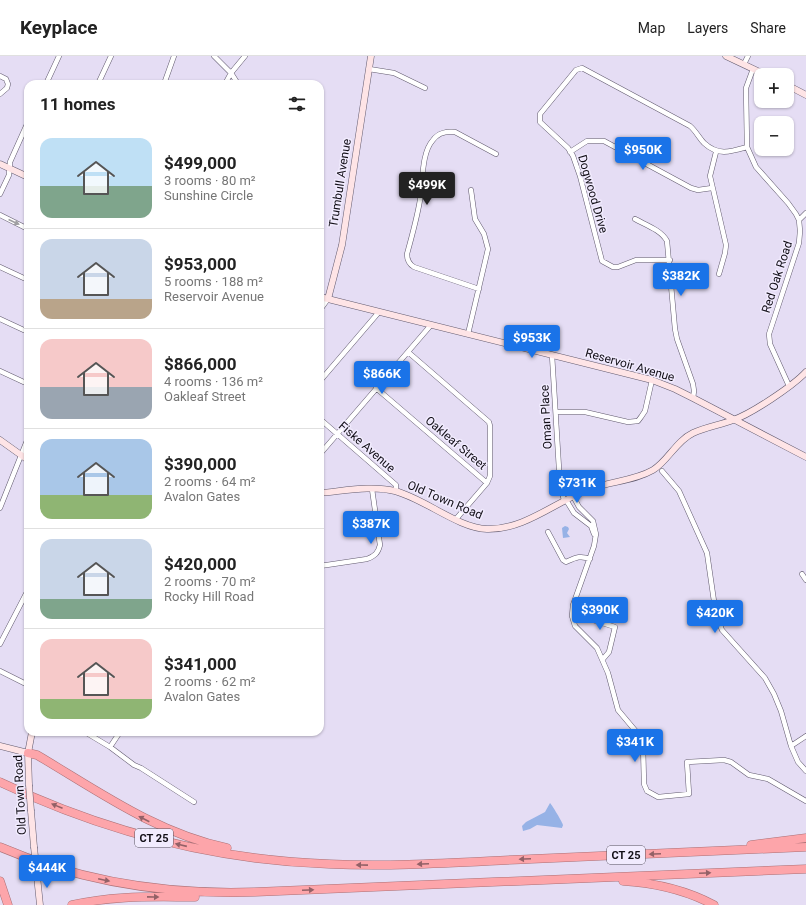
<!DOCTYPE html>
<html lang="en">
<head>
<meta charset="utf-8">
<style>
	body { margin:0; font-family:Roboto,sans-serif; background:#f2f2f2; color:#222; height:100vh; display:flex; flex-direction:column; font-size:15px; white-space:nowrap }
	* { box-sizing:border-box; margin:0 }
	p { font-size:13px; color:#767676 }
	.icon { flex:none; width:22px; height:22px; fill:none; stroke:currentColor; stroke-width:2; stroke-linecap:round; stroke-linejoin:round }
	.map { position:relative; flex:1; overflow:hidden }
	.details { position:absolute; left:24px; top:24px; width:300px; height:656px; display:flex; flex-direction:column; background:#fff; border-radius:12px; box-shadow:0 1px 3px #0004 }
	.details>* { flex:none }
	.fabs { position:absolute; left:754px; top:12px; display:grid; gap:8px }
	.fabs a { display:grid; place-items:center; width:40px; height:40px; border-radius:8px; background:#fff; box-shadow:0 1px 3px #0004; font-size:20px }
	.price { position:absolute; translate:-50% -34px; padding:0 9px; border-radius:4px; background:#1a73e8; color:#fff; font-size:13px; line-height:26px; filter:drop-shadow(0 1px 2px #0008) }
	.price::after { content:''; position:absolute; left:50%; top:24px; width:12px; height:9px; margin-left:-6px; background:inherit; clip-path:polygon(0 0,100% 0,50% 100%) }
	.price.selected { background:#222; color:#fff }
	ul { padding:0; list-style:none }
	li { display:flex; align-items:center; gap:12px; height:100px; padding:0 16px }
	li+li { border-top:1px solid #e0e0e0 }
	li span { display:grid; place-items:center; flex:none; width:112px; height:80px; border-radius:12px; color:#555 }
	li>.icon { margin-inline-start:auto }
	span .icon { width:48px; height:48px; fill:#fffc; stroke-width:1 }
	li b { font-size:17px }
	h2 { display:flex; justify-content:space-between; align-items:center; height:48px; padding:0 16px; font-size:17px }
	header { display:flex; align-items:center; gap:24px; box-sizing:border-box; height:56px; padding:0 20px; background:#fff; border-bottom:1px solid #e0e0e0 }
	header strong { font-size:19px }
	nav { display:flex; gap:22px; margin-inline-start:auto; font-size:14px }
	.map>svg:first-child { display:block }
	.water { fill:#96b2e6 }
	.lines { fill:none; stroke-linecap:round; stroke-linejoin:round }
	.street-casing { stroke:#615a6e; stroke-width:5.5 }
	.secondary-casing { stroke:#615a6e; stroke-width:7 }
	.highway-casing { stroke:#aa7076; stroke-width:9 }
	.street { stroke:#fff; stroke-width:4.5 }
	.secondary { stroke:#fee4e6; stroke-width:6 }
	.highway { stroke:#fda5aa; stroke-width:8 }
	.secondary-bridge-casing { stroke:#615a6e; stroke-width:7; stroke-linecap:butt }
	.secondary-bridge { stroke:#fee4e6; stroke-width:6 }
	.oneway { fill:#a09fa2 }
	.oneway2 { fill:#936167 }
	.labels { text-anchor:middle; stroke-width:3; stroke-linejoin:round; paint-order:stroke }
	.shield { fill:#f1ebfe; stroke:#54505c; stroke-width:1 }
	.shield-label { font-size:11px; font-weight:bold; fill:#110e16 }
	.street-label { font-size:12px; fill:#110e16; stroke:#f1ebfe }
</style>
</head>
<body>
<header>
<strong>Keyplace</strong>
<nav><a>Map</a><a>Layers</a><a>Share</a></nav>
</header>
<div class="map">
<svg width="806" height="849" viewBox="0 0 806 849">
	<rect width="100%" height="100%" fill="#e5ddf4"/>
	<path class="water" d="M565,470L568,471L569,473L567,477L570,481L563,482L562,472Z
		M550,747C552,749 563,767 563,769C563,770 562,771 562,772L537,769L530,773L523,775L522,770L526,766L545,756Z"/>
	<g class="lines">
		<defs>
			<path id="street" d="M214,0L231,17L238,28
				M744,8L748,0
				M369,13L394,17L425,32
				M753,13L746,32L747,91L756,111L788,147L796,158L799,164L800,175L799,187L769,278L770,288L789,330
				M0,20L6,23L8,28L7,32L0,38
				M46,28L59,0
				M98,28L111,0
				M164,28L174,0
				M225,28L231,17L245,0
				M570,96L587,85H604L691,132L698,134L712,132
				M716,96L710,120L726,189L725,197L719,218
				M0,138L9,119L10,106L28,66
				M0,159L28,173
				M635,163C646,169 661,174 667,185L675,273L677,283L693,328L694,335L693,342
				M799,164L806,157
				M670,204H636L618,211H613L602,205L580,120L573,100L568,92L540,66V58L576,14L582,12L690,70C696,75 699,82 704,87C718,100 730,96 747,91
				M0,211L28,224
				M479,233L414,211C409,208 407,204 407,198C412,180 417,162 420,144C423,127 421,97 433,84C438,77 447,75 455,76L496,98
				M320,254L328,243
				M0,263L28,276
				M468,278L488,193L484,178L475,163L471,134
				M408,296L489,366L490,370V420L487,427L456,463
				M552,299L560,429L564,444
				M0,315L28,328
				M320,325L379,256
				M376,332L487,427
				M556,356H585L628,366L638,365L641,361L645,355L652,324
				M320,363L396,429V435
				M320,398L431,269
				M662,415L679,435L707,497L716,559L722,574L765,622L774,638L781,655L791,690L798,706L806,715
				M573,440L579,451L593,465L596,478L594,490L573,549L572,560L575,570L597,592L608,617L618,654L639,679L643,688L644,728L647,735L658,741L689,738L687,706L724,704L731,706L749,719L768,723L806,745
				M566,444L574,457L591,470L594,478
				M0,452L28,382
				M548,476L563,504L566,506C575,502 580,499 590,503
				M320,510L367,503C375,500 378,497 380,489L372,433
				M802,518L806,524
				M572,560H580L615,571L609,596L603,603
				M0,588L28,534
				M0,615L28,629
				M85,676L110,691L134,709L141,712L194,746
				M791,690L806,680
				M110,691L120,676"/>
			<path id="secondary" d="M726,0L766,19
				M787,29L806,39
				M0,108L28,121
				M320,241L652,324L675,333L693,342L806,401
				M328,243L342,189L371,0
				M0,384L28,404
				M320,437C344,435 372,429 395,435C425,443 458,472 487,473C525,474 556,445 590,433C611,425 634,425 653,414C668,405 676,385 693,377C706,371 720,369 733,364C751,358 793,330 806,316
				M0,690L28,697
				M29,729L28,697L32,676
				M31,755L34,791
				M37,820L40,849"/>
			<path id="highway" d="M28,697L37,699C98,735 156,777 227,792
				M0,726C103,775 215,804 329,808C396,811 463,806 531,803C622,799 714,795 806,791
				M751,789L806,782
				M0,791C81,826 167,839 255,836L806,813
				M0,825L8,849
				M623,825C655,827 686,834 714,849
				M72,849C115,839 152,841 195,841"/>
		</defs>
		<use href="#street" class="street-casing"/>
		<use href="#secondary" class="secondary-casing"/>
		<use href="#highway" class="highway-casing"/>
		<use href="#street" class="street"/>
		<use href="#secondary" class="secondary"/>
		<use href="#highway" class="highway"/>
		<defs>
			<path id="secondary-bridge" d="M29,729L31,755
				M34,791L37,820"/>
		</defs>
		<use href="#secondary-bridge" class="secondary-bridge-casing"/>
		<use href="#secondary-bridge" class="secondary-bridge"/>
	</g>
	<defs><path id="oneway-solid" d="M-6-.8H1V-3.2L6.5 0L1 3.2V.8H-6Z"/></defs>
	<use class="oneway" href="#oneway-solid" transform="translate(14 166) rotate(25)"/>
	<g class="oneway2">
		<use href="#oneway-solid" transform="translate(57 750) rotate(-158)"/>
		<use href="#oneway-solid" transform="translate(144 763) rotate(-153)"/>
		<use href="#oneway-solid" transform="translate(181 789) rotate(-167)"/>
		<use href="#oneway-solid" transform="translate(655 798) rotate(177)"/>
		<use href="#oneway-solid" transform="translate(525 803) rotate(178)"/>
		<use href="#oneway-solid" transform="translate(423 808) rotate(177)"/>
		<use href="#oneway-solid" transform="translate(362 809) rotate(-179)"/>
		<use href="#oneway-solid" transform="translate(705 817) rotate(-2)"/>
		<use href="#oneway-solid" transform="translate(104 824) rotate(12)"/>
		<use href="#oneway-solid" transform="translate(308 834) rotate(-3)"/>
		<use href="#oneway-solid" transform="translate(153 841) rotate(1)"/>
	</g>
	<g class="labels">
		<g class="shield">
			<rect x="135" y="773" width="38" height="18" rx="3"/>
			<rect x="607" y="790" width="38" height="18" rx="3"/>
		</g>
		<g class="shield-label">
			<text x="154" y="786">CT 25</text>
			<text x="626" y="803">CT 25</text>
		</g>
		<g class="street-label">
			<text transform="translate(340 127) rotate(-81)" y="4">Trumbull Avenue</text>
			<text transform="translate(593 138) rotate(74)" y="4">Dogwood Drive</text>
			<text transform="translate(777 221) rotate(-72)" y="4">Red Oak Road</text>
			<text transform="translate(630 309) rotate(16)" y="4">Reservoir Avenue</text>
			<text transform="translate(546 361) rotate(-93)" y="4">Oman Place</text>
			<text transform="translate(456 387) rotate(40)" y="4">Oakleaf Street</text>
			<text transform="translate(367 391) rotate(41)" y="4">Fiske Avenue</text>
			<text transform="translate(445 444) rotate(23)" y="4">Old Town Road</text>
			<text transform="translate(20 739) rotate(-93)" y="4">Old Town Road</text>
		</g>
	</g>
</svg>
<div class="fabs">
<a>+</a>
<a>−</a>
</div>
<b class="price" style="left:643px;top:115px">$950K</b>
<b class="price selected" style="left:427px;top:150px">$499K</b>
<b class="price" style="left:681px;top:241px">$382K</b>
<b class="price" style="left:532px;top:303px">$953K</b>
<b class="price" style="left:382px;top:339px">$866K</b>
<b class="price" style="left:577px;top:448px">$731K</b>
<b class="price" style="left:371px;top:489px">$387K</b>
<b class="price" style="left:600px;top:575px">$390K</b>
<b class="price" style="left:715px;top:578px">$420K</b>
<b class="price" style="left:635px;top:707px">$341K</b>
<b class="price" style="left:47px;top:833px">$444K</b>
<section class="details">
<h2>11 homes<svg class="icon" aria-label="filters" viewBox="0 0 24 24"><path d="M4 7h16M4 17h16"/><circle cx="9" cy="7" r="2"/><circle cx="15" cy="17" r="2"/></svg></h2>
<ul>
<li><span style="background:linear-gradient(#bfe0f5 60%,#7fa58c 0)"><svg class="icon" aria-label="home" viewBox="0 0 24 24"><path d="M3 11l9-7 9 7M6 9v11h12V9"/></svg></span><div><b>$499,000</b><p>3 rooms · 80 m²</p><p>Sunshine Circle</p></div></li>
<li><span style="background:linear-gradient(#c9d6e8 75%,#b9a48a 0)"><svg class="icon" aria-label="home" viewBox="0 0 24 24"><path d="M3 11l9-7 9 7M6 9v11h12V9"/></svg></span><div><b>$953,000</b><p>5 rooms · 188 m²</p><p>Reservoir Avenue</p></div></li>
<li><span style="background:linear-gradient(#f6c9c9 60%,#9aa5b1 0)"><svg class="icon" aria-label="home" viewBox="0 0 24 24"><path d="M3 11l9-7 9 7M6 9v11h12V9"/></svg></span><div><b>$866,000</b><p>4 rooms · 136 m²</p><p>Oakleaf Street</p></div></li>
<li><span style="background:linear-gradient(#a9c7e8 70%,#8fb573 0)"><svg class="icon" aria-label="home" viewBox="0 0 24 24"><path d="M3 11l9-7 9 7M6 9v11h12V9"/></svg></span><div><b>$390,000</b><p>2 rooms · 64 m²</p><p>Avalon Gates</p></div></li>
<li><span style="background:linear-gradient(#c9d6e8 75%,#7fa58c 0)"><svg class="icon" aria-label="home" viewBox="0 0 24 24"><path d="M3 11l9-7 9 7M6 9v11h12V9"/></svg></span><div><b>$420,000</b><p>2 rooms · 70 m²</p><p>Rocky Hill Road</p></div></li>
<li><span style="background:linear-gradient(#f6c9c9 75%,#8fb573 0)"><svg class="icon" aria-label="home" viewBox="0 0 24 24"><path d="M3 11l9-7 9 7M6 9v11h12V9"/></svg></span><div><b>$341,000</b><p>2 rooms · 62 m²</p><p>Avalon Gates</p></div></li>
</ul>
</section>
</div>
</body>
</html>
